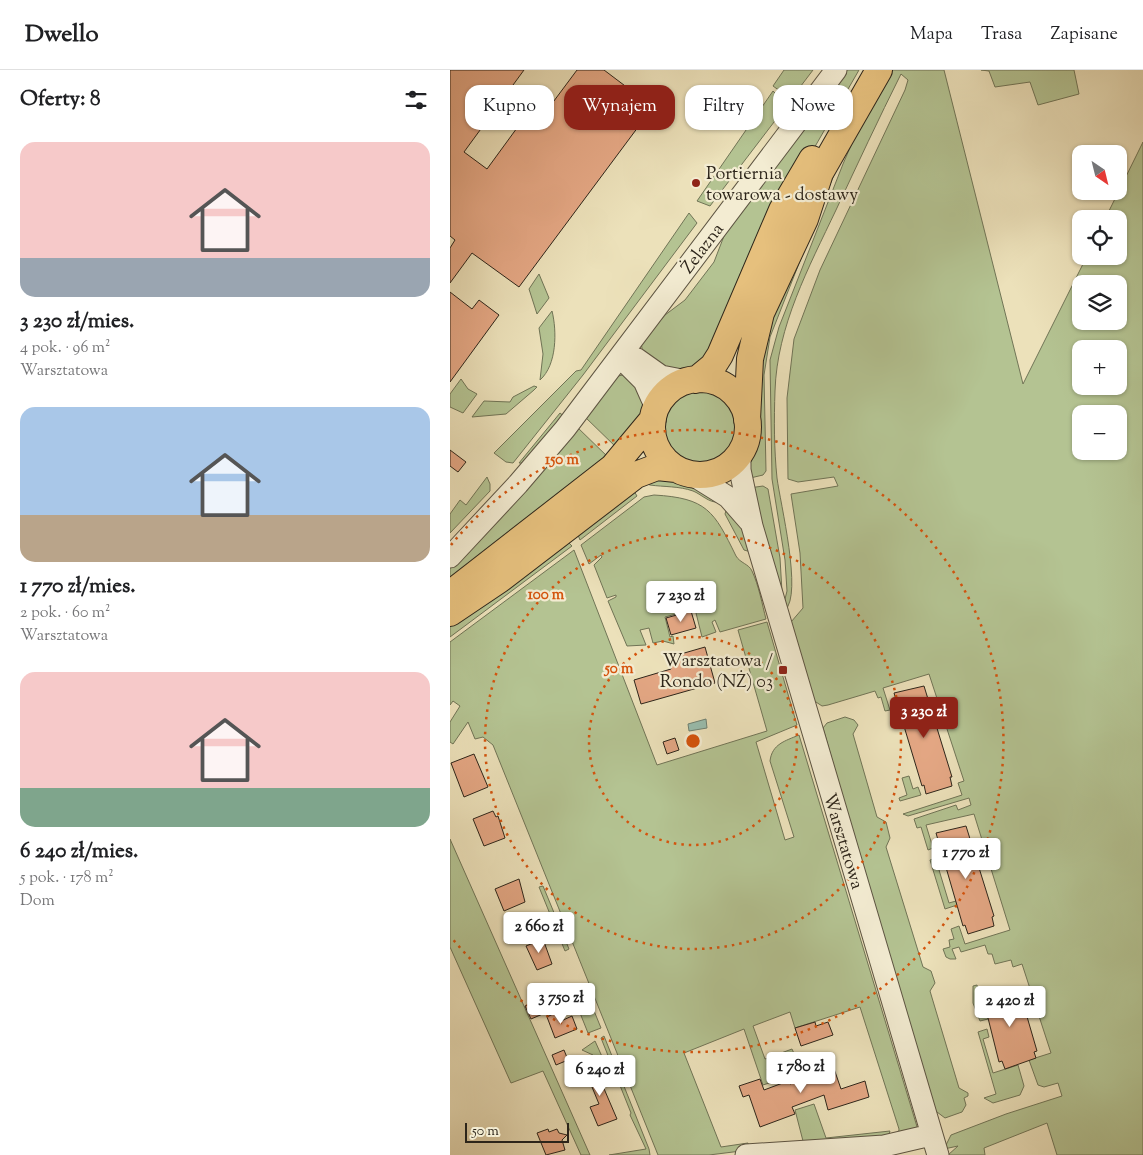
<!DOCTYPE html>
<html lang="pl">
<head>
<meta charset="utf-8">
<style>
	body { margin:0; font-family:"Sorts Mill Goudy",serif; background:#f2f2f2; color:#202124; height:100vh; display:flex; flex-direction:column; font-size:19px; white-space:nowrap }
	* { box-sizing:border-box; margin:0 }
	p { font-size:16px; color:#757577 }
	.icon { flex:none; width:28px; height:28px; fill:none; stroke:currentColor; stroke-width:2; stroke-linecap:round; stroke-linejoin:round }
	.map { position:relative; flex:1; overflow:hidden }
	.side { display:flex; flex-direction:column; background:#fff; width:450px }
	.side>* { flex:none }
	.top-card { position:absolute; left:15px; top:15px; width:475px; height:45px; display:flex; gap:10px }
	.needle { width:32px; rotate:145deg }
	.tools { position:absolute; left:622px; top:75px; display:grid; gap:10px }
	.tools a { display:grid; place-items:center; width:55px; height:55px; border-radius:10px; background:#fff; box-shadow:0 1px 4px #0004; font-size:25px }
	.scale { position:absolute; left:15px; bottom:12px; width:104px; box-sizing:border-box; padding-left:5px; border:2px solid #2d251a; border-top:0; font-size:14px; line-height:18px; white-space:nowrap; color:#2d251a; -webkit-text-stroke:4px #f3ecd2; paint-order:stroke }
	.price { position:absolute; translate:-50% -42px; padding:0 11px; border-radius:5px; background:#fff; color:#222; font-size:16px; line-height:32px; filter:drop-shadow(0 1px 2px #0008) }
	.price::after { content:''; position:absolute; left:50%; top:30px; width:15px; height:11px; margin-left:-8px; background:inherit; clip-path:polygon(0 0,100% 0,50% 100%) }
	.price.current { background:#8f2418; color:#fff }
	ul { padding:0; list-style:none }
	li { display:grid; align-content:center; gap:10px; height:265px; padding:0 20px }
	li span { display:grid; place-items:center; height:155px; border-radius:15px; color:#555 }
	li>.icon { margin-inline-start:auto }
	span .icon { width:90px; height:90px; fill:#fffc; stroke-width:1 }
	li b { font-size:21px }
	h2 { display:flex; justify-content:space-between; align-items:center; height:60px; padding:0 20px; font-size:21px }
	.tag { padding:0 18px; border-radius:15px; background:#fff; box-shadow:0 1px 4px #0004; font-size:18px; line-height:45px }
	.tag.current { background:#8f2418; color:#fff }
	header { display:flex; align-items:center; gap:30px; box-sizing:border-box; height:70px; padding:0 25px; background:#fff; border-bottom:1px solid #e0e0e0 }
	header strong { font-size:24px }
	nav { display:flex; gap:28px; margin-inline-start:auto; font-size:18px }
	main { display:flex; flex:1; min-height:0 }
	.map>svg:first-child { display:block }
	.green { fill:#b4c392; stroke:#707456; fill-rule:evenodd }
	.water { fill:#99beaf; stroke:#6e8173 }
	.building { fill:#e4a784; stroke:#2d251a }
	.lines { fill:none; stroke-linecap:round; stroke-linejoin:round }
	.minor-casing { stroke:#5d5442; stroke-width:23 }
	.major-casing { stroke:#2d251a; stroke-width:28 }
	.minor { stroke:#f3ecd2; stroke-width:21 }
	.major { stroke:#e6c07d; stroke-width:26 }
	.ring { fill:none; stroke:#d5540d; stroke-width:2.5; stroke-dasharray:2.5 5 }
	.poi-dot { fill:#8f2418; stroke:#f3ecd2; stroke-width:2 }
	.labels { text-anchor:middle; stroke-width:4.5; stroke-linejoin:round; paint-order:stroke }
	.poi-label { font-size:18px; fill:#2d251a; stroke:#f3ecd2; text-anchor:start }
	.street-label { font-size:18px; fill:#2d251a; stroke:#f3ecd2 }
	.centre { fill:#d5540d; stroke:#f3ecd2; stroke-width:2.5 }
	.ring-label { font-size:15px; text-anchor:middle; font-weight:bold; fill:#d5540d; stroke:#f3ecd2; stroke-width:4.5; stroke-linejoin:round; paint-order:stroke }
</style>
</head>
<body>
<header>
<strong>Dwello</strong>
<nav><a>Mapa</a><a>Trasa</a><a>Zapisane</a></nav>
</header>
<main>
<section class="side">
<h2>Oferty: 8<svg class="icon" aria-label="filters" viewBox="0 0 24 24"><path d="M4 7h16M4 17h16"/><circle cx="9" cy="7" r="2"/><circle cx="15" cy="17" r="2"/></svg></h2>
<ul>
<li><span style="background:linear-gradient(#f6c9c9 75%,#9aa5b1 0)"><svg class="icon" aria-label="home" viewBox="0 0 24 24"><path d="M3 11l9-7 9 7M6 9v11h12V9"/></svg></span><div><b>3 230 zł/mies.</b><p>4 pok. · 96 m²</p><p>Warsztatowa</p></div></li>
<li><span style="background:linear-gradient(#a9c7e8 70%,#b9a48a 0)"><svg class="icon" aria-label="home" viewBox="0 0 24 24"><path d="M3 11l9-7 9 7M6 9v11h12V9"/></svg></span><div><b>1 770 zł/mies.</b><p>2 pok. · 60 m²</p><p>Warsztatowa</p></div></li>
<li><span style="background:linear-gradient(#f6c9c9 75%,#7fa58c 0)"><svg class="icon" aria-label="home" viewBox="0 0 24 24"><path d="M3 11l9-7 9 7M6 9v11h12V9"/></svg></span><div><b>6 240 zł/mies.</b><p>5 pok. · 178 m²</p><p>Dom</p></div></li>
</ul>
</section>
<div class="map">
<svg width="693" height="1085" viewBox="0 0 693 1085">
	<rect width="100%" height="100%" fill="#ece1ba"/>
	<filter id="stains"><feTurbulence type="fractalNoise" baseFrequency=".004" numOctaves="4"/><feColorMatrix values="0 0 0 0 .2 0 0 0 0 .09 0 0 0 0 .02 0 0 0 .5 -.17"/></filter>
	<radialGradient id="worn" r=".72"><stop offset=".6" stop-color="#630" stop-opacity="0"/><stop offset="1" stop-color="#630" stop-opacity=".3"/></radialGradient>
	<path class="green" d="M334,0H363L341,29L323,16Z
		M395,0H409L359,87L251,296L226,304L193,283L191,273L215,245L235,230L264,192L274,166Z
		M442,0H494L573,314L637,186H669V149H655L693,72V1085H607L597,1053L534,1078L535,1085H498L508,1076L494,1079L501,1065L556,1044L612,1026L608,1013L594,1017L588,1015L579,990L601,983L572,894L563,897L561,890L545,894L542,884H538L535,875L511,882L509,877L502,879L506,889H500L496,887L493,879L500,877L499,870L504,869L501,859L509,856L515,874L560,860L524,744L476,755L483,778L478,780L471,757L467,758L464,749L506,735L508,740L521,735L519,728L458,746L453,744L512,725L508,713L514,711L479,604L433,618L440,640L435,641L431,627L428,628L425,621L378,635L372,636L366,632L361,636L341,552L353,538L350,483L341,424L388,416L384,407L348,412L338,409L337,328L344,269L370,200L455,20L458,10L451,4C429,48 407,95 386,140C359,197 327,256 325,321C324,349 324,379 327,408C330,432 353,525 335,540L334,533L337,521L335,490L322,409L320,290L329,257L393,94L412,50ZM631,214H669V251H631ZM631,279H669V316H631ZM631,344H669V381H631Z
		M531,0H624L629,24L588,35L580,12L545,17L539,1Z
		M323,21L337,35L260,136L247,131Z
		M389,92L320,267L314,305L316,401L313,405L296,409V395L304,375L307,361L306,301L311,272Z
		M239,143L247,153L133,305L63,393L56,392L44,383L126,301L131,300Z
		M89,204L99,228L87,244L79,219Z
		M102,241C107,261 107,295 90,310L93,284L89,258Z
		M173,305L182,306L197,338L169,380L134,346L168,306Z
		M11,309L18,319L27,324L13,343L0,337V324Z
		M84,316L87,317L84,320L56,344L22,347L34,331L60,332L63,327Z
		M212 358a38 38 0 1 1 76 0a38 38 0 1 1-76 0Z
		M110,343L115,347L72,393H69Z
		M126,356L160,389L0,514V497Z
		M37,407L40,414V421L0,463V444L10,430L16,435Z
		M198,408C231,410 241,412 268,432C259,433 251,424 243,421C229,416 214,417 200,415L195,413Z
		M313,416L318,419L330,488L332,522L299,418Z
		M182,418L187,426L130,470L128,465Z
		M204,425C257,428 264,441 286,486C290,493 299,494 302,501C309,516 312,534 316,549L270,562L265,550L262,552L266,562L252,567L245,539L215,547L220,567L223,566L224,574L213,571L203,573L199,558L190,560L196,575L177,576L158,531L166,527V525L157,528L144,495L152,487L151,485L139,494L131,475L194,427Z
		M277,437L287,442L301,482L294,480L275,444Z
		M115,469L122,476L0,567V552Z
		M124,480L207,695L317,661L288,560L317,552L347,655L306,672L335,770L344,767L320,691C322,674 335,671 349,665L468,1060L448,1068L449,1059L410,937L345,958L340,942L303,956L315,989L342,979L346,988L317,999L322,1012L313,1015L294,959L234,983L271,1077L298,1073L299,1080L259,1085H208L43,675L33,667L25,669L18,652L3,674L0,672V652L10,636L3,631L0,635V572Z
		M395,647L404,650L408,655L403,664L427,747L436,752L440,768L436,777L473,897L481,901L485,913L480,921L509,1018L518,1023V1026L514,1028L516,1035L512,1042L495,1048L487,1042L483,1043L373,658L377,653Z
		M459,706L463,719L468,717L471,725L450,731L449,728L457,725L452,708Z
		M0,769L140,1085H131L93,1001L61,1013L0,877Z
		M493,786L496,797L489,800L499,833L506,831L507,835L495,839L480,790Z
		M93,816L119,879L115,881L89,817Z
		M527,915L538,949L530,951L523,933V916Z
		M138,926L151,958L138,963L130,943L131,935L135,931L134,928Z
		M537,959L539,967L533,969L543,1003L568,995L574,1016L570,1025L543,1033L534,1028L546,1024L528,962Z
		M154,966L199,1079L200,1085H159L196,1079L180,1045L181,1043L151,968Z
		M145,971L154,991L148,993L143,985L132,980Z
		M364,1034L376,1068L440,1061L438,1067L353,1071L345,1040Z"/>
	<path class="water" d="M256,649L257,658L239,661L238,654Z"/>
	<path class="building" d="M0,0H74L14,82L37,99L75,47L86,55L127,0H154L203,37L69,217L22,183L0,213V178L5,170L0,166Z
		M0,222L22,239L29,230L49,245L0,312Z
		M0,380L16,392L8,402L0,396Z
		M241,541L246,558L221,565L216,548Z
		M255,577L265,613L191,634L184,610L221,599L217,588Z
		M474,616L502,707H500L502,716L476,724L474,715L472,716L444,623Z
		M225,668L229,680L217,684L213,672Z
		M24,684L38,717L14,727L1,693Z
		M43,741L46,747L48,746L55,768L34,776L23,749Z
		M516,756L544,846L542,847L544,856L518,864L515,855L513,856L486,763Z
		M69,809L75,832L54,841L45,819Z
		M93,869L102,894L87,900L76,876Z
		M565,918L567,927L571,926L587,981L584,982L586,988L555,999L552,991L549,992L532,924L547,919L548,923Z
		M89,930L95,943L81,949L75,936Z
		M107,942L111,951L122,946L127,959L105,968L97,947Z
		M365,952L366,956L378,952L383,965L351,976L345,958Z
		M114,980L118,990L106,995L102,985Z
		M381,990L391,1019L415,1011L419,1027L378,1040L374,1025L342,1037L345,1044L310,1057L299,1025L293,1027L289,1016L310,1009L314,1020L338,1011L340,1014L363,1006L359,997Z
		M149,994L156,1012L152,1014L167,1049L148,1056L140,1037L149,1034L135,1000Z
		M98,1059L99,1062L107,1059L109,1063L117,1065L112,1070L115,1080L96,1085L87,1063Z"/>
	<g class="lines">
		<defs>
			<path id="minor" d="M172,284L187,289L211,306L237,311
				M176,293L194,311L206,338
				M290,382V400L302,456L488,1085
				M241,404L278,427L299,451
				M0,487L68,414L115,359L386,0
				M296,1085L434,1076L481,1065"/>
			<path id="major" d="M202 357a48 48 0 1 1 96 0a48 48 0 1 1-96 0Z
				M246,310L263,296L270,285L332,140L362,89
				M297,350L300,289L311,243L355,149L370,103L429,0
				M0,524L163,397L203,349
				M0,543L49,510L186,405L207,397L226,399"/>
		</defs>
		<use href="#minor" class="minor-casing"/>
		<use href="#major" class="major-casing"/>
		<use href="#minor" class="minor"/>
		<use href="#major" class="major"/>
	</g>
	<g class="ring">
		<circle cx="243" cy="671" r="104"/>
		<circle cx="243" cy="671" r="208"/>
		<path d="M1 475A311 311 0 1 1 1 867"/>
	</g>
	<g class="poi-dot">
		<circle cx="246" cy="113" r="5"/>
		<rect x="328" y="595" width="10" height="10" rx="2.5"/>
	</g>
	<g class="labels">
		<g class="poi-label">
			<text x="256" y="109">Portiernia<tspan x="256" dy="21">towarowa - dostawy</tspan></text>
			<text x="323" y="596" text-anchor="end">Warsztatowa /<tspan x="323" dy="21">Rondo (NŻ) 03</tspan></text>
		</g>
		<g class="street-label">
			<text transform="translate(252 178) rotate(-53)" y="6">Żelazna</text>
			<text transform="translate(394 771) rotate(73)" y="6">Warsztatowa</text>
		</g>
	</g>
	<circle cx="243" cy="671" r="8" class="centre"/>
	<g class="ring-label">
		<text x="112" y="394">150 m</text>
		<text x="96" y="529">100 m</text>
		<text x="169" y="603">50 m</text>
	</g>
	<rect width="100%" height="100%" filter="url(#stains)"/>
	<rect width="100%" height="100%" fill="url(#worn)"/>
</svg>
<div class="tools">
<a><svg class="needle" viewBox="-14 -14 28 28"><path d="M0-13l5 13h-10z" fill="#e53935"/><path d="M0 13l5-13h-10z" fill="#757577"/></svg></a>
<a><svg class="icon" aria-label="locate" viewBox="0 0 24 24"><circle cx="12" cy="12" r="6"/><path d="M12 2v4M12 18v4M2 12h4M18 12h4"/></svg></a>
<a><svg class="icon" aria-label="layers" viewBox="0 0 24 24"><path d="M12 4l9 5-9 5-9-5zM3 14l9 5 9-5"/></svg></a>
<a>+</a>
<a>−</a>
</div>
<div class="scale">50 m</div>
<b class="price" style="left:231px;top:553px">7 230 zł</b>
<b class="price current" style="left:474px;top:669px">3 230 zł</b>
<b class="price" style="left:516px;top:810px">1 770 zł</b>
<b class="price" style="left:89px;top:884px">2 660 zł</b>
<b class="price" style="left:111px;top:955px">3 750 zł</b>
<b class="price" style="left:560px;top:958px">2 420 zł</b>
<b class="price" style="left:351px;top:1024px">1 780 zł</b>
<b class="price" style="left:150px;top:1027px">6 240 zł</b>
<div class="top-card">
<a class="tag">Kupno</a>
<a class="tag current">Wynajem</a>
<a class="tag">Filtry</a>
<a class="tag">Nowe</a>
</div>
</div>
</main>
</body>
</html>
